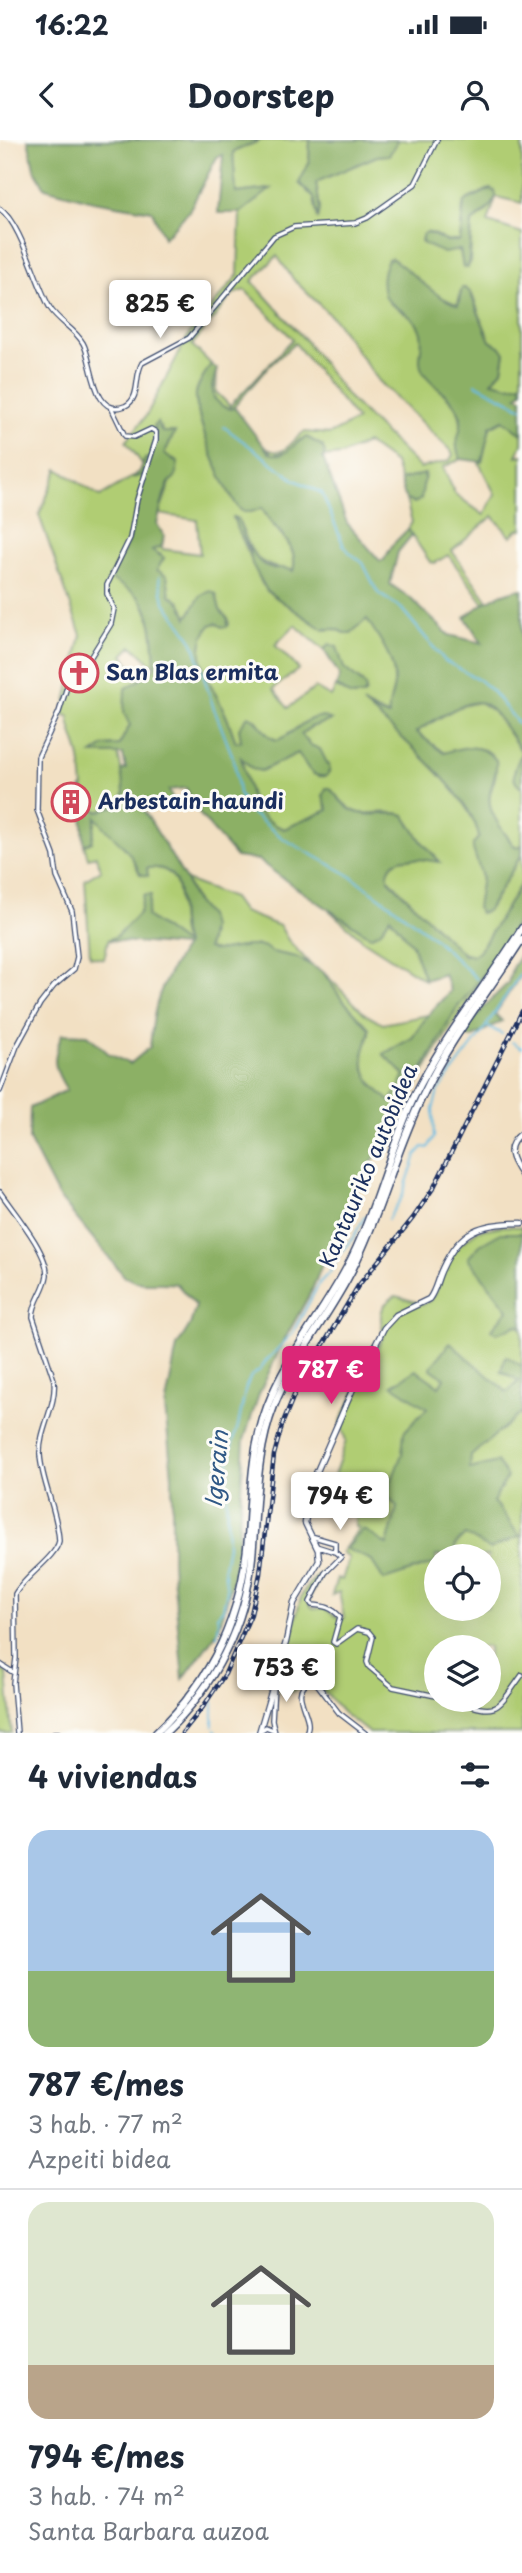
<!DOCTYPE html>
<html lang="es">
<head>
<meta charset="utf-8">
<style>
	body { margin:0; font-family:"Playpen Sans",sans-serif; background:#f6f6f7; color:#1f2937; height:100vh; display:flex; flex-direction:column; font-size:26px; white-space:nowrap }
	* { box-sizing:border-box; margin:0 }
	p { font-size:23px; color:#747a83 }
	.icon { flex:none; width:38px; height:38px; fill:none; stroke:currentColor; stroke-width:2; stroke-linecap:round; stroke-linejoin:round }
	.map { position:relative; height:1593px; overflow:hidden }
	.side { display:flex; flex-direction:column; background:#fff; flex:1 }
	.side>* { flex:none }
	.fabs { position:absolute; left:424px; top:1404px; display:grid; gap:14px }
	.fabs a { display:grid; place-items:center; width:77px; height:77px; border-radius:50%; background:#fff; box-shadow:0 7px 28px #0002; font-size:35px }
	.price { position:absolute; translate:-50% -60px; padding:0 16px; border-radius:7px; background:#fff; color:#222; font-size:23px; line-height:46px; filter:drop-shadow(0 2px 4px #0008) }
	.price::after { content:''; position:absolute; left:50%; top:42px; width:21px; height:16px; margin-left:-10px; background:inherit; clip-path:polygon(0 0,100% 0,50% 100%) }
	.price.active { background:#db2777; color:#fff }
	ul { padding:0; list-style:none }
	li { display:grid; align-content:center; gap:14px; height:371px; padding:0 28px }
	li+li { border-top:2px solid #e0e1e3 }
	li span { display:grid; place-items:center; height:217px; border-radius:21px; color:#555 }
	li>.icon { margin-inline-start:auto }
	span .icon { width:126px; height:126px; fill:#fffc; stroke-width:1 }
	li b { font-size:30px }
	h2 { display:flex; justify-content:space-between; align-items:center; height:84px; padding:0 28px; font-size:30px }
	.status { display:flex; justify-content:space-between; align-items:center; height:49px; padding:0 35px; background:#fff; direction:ltr }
	.status svg { height:19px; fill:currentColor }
	header { display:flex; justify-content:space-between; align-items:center; height:91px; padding:0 28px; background:#fff; font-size:32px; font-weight:700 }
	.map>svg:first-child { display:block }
	.green { fill:#b0cd73; stroke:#667e68; stroke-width:2; fill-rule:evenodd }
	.forest { fill:#8cb065; stroke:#547062; stroke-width:2; fill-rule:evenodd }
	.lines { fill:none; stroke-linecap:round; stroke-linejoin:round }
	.stream { stroke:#65bbe2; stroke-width:2 }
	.minor-casing { stroke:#3b4a6d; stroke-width:6 }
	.tertiary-casing { stroke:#3b4a6d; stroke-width:6 }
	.secondary-casing { stroke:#3b4a6d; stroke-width:7 }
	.motorway-casing { stroke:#3b4a6d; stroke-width:9 }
	.minor { stroke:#fff; stroke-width:3.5 }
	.tertiary { stroke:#fff; stroke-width:3.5 }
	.secondary { stroke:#fff; stroke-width:4.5 }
	.motorway { stroke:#fff; stroke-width:6 }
	.rail-casing { stroke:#1b2f5e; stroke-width:4.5 }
	.rail { stroke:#fdfcf7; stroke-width:2; stroke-dasharray:5; stroke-linecap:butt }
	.labels { text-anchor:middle; stroke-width:6; stroke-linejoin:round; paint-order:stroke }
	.poi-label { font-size:21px; font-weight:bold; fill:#1b2f5e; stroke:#fdfcf7; text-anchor:start }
	.street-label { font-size:21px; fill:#1b2f5e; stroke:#fdfcf7 }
	.water-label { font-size:23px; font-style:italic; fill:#315986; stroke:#fdfcf7 }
</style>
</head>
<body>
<div class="status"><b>16:22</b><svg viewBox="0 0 49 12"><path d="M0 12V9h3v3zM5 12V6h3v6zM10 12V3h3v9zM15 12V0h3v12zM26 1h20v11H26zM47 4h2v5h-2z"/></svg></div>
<header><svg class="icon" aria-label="back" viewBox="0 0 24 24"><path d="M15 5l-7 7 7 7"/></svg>Doorstep<svg class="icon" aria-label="person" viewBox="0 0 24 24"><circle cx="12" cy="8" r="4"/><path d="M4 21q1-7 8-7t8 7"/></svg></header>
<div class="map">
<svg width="522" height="1593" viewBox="0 0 522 1593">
	<rect width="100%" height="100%" fill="#fdfcf7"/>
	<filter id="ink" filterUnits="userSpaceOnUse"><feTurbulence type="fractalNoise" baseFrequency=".0143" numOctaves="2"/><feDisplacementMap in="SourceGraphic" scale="14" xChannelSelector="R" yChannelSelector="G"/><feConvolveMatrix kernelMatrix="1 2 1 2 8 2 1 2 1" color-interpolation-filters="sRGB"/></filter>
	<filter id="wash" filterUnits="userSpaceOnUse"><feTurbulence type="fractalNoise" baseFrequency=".00686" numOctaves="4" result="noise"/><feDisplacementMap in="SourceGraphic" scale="28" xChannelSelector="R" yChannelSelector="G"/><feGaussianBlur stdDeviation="1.57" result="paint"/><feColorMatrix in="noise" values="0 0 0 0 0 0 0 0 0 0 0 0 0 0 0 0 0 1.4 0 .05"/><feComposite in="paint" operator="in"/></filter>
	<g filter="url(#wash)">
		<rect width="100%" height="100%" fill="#f2e0c3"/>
		<path class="green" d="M261,0H310L309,23L300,43L314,58L318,77L320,69L316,42L377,16C389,16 394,11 398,0H522V63L496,57L488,82L522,93V244L509,246L491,242L502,230L505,213L490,202L472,154L465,148L460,153L458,165L434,154L393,119H388L384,132L389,163C399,170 413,176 419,187C427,202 415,214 426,234C435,250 456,259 460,277C465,294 450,300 461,319L443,327L455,354L484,375L495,354L479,323L482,321L490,287L503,280L522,294V304L517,316L522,315V389L517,390L511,397L493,376L452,411L488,461L483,462L448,415L435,423L430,422L408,389L412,382L406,360L417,362L424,334L400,340L395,323L367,303L341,315L323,317V306L307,297C291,301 296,313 274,315L263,306C285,321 289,302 304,292L330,294L357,280L295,203L268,227L233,268C209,269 211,245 217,229L216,252L230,266L293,199L245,150L233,154L192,205L211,224C206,233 197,243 196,253C194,276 225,353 241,370L251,372L262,368C272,391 300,403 293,431C252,425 253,415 238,379L233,378L262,444L271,454L324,490L336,489L344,493H351L367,478C379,498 396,519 394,544C393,556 387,564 390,576L369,567C399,596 473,656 479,697C468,708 479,721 481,734C484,748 474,760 480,773L489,769L522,714V742L479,812L473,815L458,811L388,738C386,711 422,719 439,721L422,702L404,675C363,665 364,690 330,648H327L323,656L328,670L284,689C246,676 251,647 240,616L253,629L261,631L298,613L330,626L301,594L311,587L331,580C306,571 297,594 277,600L267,596L256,579L241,601L236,602C232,592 229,581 224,571C212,543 187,515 210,485L216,483L223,487L229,485L228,479L220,470L216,454L207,451L187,479L181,463L170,455L167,436L156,430L164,418L160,414L152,411L154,407L162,406V409L200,414L197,380L159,374L178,321L164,314L175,292H162L161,287L154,286L156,296L150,318L145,319L143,325L126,301L146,276L189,194L238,135L240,73L269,49L236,53L233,12ZM489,49L495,51L496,57L486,72L472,82L470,124L463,127L460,110L441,112L421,101V99L432,93L446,101H460L463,65L468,59ZM277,116L294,140L334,179L379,241L451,311L453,315L449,321L420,328L349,258L305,200L252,141ZM295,485L324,510L326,507L345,530L362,542L366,553C354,561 345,553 336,546L331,557L315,548L288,568L273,549L299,529L275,505Z
			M58,329L100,356L131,338L145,334L133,452C154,469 154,502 155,527L132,506L123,515L141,539L125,549V575L130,585L119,605L104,606L93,614H118C121,630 129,653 120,667H109L101,672L91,668C79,650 84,633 79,614C76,601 69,590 69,576L63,575L81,495L39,375Z
			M479,562L493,571L522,612C517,624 508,640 522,648V705L518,707L513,705C506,694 494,681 490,668C486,654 496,643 496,630C498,601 462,607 444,613L416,592L458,567Z
			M96,676L108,691L128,709L140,734L148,735L146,728C194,723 172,778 186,806L147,776L144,755L140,772L117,796L108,801L104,819L90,816L85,740L101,730L96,716L88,718L84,705L92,702Z
			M186,740L233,758L243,772L280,786L288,800L310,824L296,817L272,812L259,805L216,811L207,809L211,793Z
			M322,764L364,793L384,787L390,776L412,804L425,840L364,801Z
			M522,774V779C483,842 438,900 406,966H403L456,869L481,838Z
			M323,832L365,874L383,884L428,875L412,898L384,914L405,935L391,963C375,950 359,932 364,910C366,902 370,896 369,888L341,858Z
			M503,1086L522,1087V1593H369L342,1572L315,1541H307C297,1548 292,1556 279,1551L277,1544C282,1527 288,1509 293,1492C300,1463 297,1449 324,1431L310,1456L309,1464L313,1468L325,1469L341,1480L344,1478L339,1452L332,1455L337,1438L342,1440L349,1418L342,1412L359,1388L355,1387V1351L330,1347L346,1301L340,1282L384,1195C379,1178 378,1165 396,1156L423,1164L430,1161L435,1153L447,1121L459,1105L479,1090ZM436,1416H488V1468H436ZM436,1507H488V1559H436Z
			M0,1528L7,1534L12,1593H0Z"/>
		<path class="forest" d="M28,0H261L233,12L236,53L271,49L240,73H218L223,15L217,17L189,71L164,98L152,71L93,61L45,48L34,28Z
			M310,0H398L389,15L377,16L316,42L320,69L318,80L314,58L299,43L309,23Z
			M491,49L496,53V57L489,68L472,82L468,128L463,127L460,110L444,113L422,103V95L427,92L446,101H460L464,63L467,60Z
			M391,118C415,133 430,155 458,165L462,148H465L470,152L490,201L501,207L505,213L502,230L492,242L509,246L522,244V251L517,256L522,258V294L503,280L490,287L482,322L461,319C449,300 467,290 459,272C452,256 433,247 423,232C415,218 426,204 420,190C414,174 395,170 385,157C381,146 381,125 391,118Z
			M211,224L217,229L212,246L214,258L222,266L231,269L234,267L269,313C288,319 291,304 306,297L322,306L325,312L323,318L347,383L380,421L384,420L393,404L408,389L412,395L398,412L390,444L410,458L449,495L482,503L465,477C482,463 500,452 522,449V648C507,640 517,624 522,612C513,599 498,572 485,564C470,555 430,583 416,592L444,613C463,606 482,603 496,620C498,632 492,642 490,654C486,672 504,691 513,705L518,707L522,705V714L487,771L480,773L477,768L482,737L473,709V704L479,697C473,655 395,592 363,563L380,574L389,576C387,564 393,556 394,544C396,519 379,499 367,479L351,493H344L336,489H322L267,451L252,424L249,409L237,389L234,377L238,379C244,394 253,425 272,428C280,429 284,426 293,431C301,404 272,389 262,368L251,372H243C226,359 194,275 196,253C198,243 206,232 211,224Z
			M157,282L162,292H175L164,314L178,323L176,336L169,343L164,355L157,384L164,396L162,406L152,410L164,418L157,430L167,436L170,455L181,463L187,478L201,455L211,451L216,454L220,470L228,479L227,487H222L216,483L210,485C188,515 211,543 224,571C229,581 232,592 236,602L241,601L239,588L248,576C262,580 262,596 277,600C296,595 308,568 332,580L311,587L301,594L310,605L320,609L330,629L327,636C309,639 306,623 298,613L261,631L253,629L241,618C250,649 248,676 284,689L328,670L323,656L326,648H330C347,670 353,676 382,674C390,673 397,672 404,675L422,702L440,722C423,720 386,710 388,739L464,815H473L479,812L522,742V774L481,838L456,869L414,945L336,1089L312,1150L282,1204L259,1254L244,1300L238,1404L233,1439L218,1491L183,1539L172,1424V1336L165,1267L177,1206L190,1185L196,1166L177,1144C157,1141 143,1147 125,1137L58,1056L29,1000L30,968L67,950C52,927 52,919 62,894L88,895L109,914L130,924L150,907C154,861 160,846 185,806L108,800L117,796L140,772L144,755H151L147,776L185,804C174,777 193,723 147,728L148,736L140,734C129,705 113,700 96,677L92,702L84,705L81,648L89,666L99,672L109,667H120L124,653L121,630L126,629L123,614H92L104,606L119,605L130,585L124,573L125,549L141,539L155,527C154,506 154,472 138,457C130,449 119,445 110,438L130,398L144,335L131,338L140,331L145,319L150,318L156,295L154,286ZM186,648L201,676L236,717L258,720L292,745L368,795L372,796L381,791L390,777L412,804L425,840L444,834L450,851L428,875L412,898L383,914L405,935L391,962L372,945L364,927L363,914L369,894V888L341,858L323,832L296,817L272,812L263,806H247L216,811L207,809L211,787L208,776L193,758L186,740L142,667L175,665L169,650Z
			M425,334L421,359L414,363L406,360L400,340Z
			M329,504L337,507L344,528L365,545L366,550L364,555L351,556L336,546L340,536L324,510Z
			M522,812V833L495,874L502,881L471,898L463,895L484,867L508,843L512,828Z
			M501,1093H522V1189L518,1185L497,1193L491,1190L508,1170L468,1118L480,1105Z
			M450,1203L507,1252L519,1241L501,1231L506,1216L522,1226V1272L471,1316L470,1329L497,1322L507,1337L493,1362C505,1372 509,1384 520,1396L490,1409L465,1395L456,1404L453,1416H436V1423L384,1440L371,1420L346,1409L363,1389L387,1405L397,1367L386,1355L402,1314L404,1292L427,1268L392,1245L416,1230L439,1246L444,1238L430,1228Z"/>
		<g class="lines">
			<path class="stream" d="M476,244L522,268
				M224,287L295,340L322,353L343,404L350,413L363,423L378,453L401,468L445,521L479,540L492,551L522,588
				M159,437L164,461L193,502L213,566L234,620L239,653L246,669L284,699L349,735L395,768L434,798L477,839
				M487,886L502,894
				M512,902L522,908
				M388,1079L402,1057L416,1015L423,1007L428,1008L434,997L433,969L438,951L481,894L522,831
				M217,1496L219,1482L217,1476L223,1469L227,1451L224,1427L228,1406L226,1348L230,1311L238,1286L246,1247L251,1236L261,1229L265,1222L292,1194L320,1142L330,1132L340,1113L353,1098L365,1076
				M213,1586V1562
				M215,1590L216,1593"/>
		</g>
	</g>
	<g filter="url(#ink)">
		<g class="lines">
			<defs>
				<path id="minor" d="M0,951L17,906L40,864L54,846L74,829L77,817L72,771L57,737L54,715L37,670L38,617L59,572L72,531L90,518L111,484L114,469L107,454V445L130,398L137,360L156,300V292L151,289L134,297L125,296L111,267
					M0,1052C13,1071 48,1112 47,1135C45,1151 33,1161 33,1177L54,1240C57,1266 39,1289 40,1315C42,1344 58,1372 59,1401C56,1417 24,1437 15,1454L16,1518L13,1543L17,1593
					M311,1396L335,1403V1412
					M316,1406L335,1412L341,1417L325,1433L310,1462L312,1465C324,1466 332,1467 340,1477L333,1502L336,1504L357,1489L369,1492L373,1497L367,1522L369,1527L393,1547L436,1556
					M0,1524L14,1533
					M274,1546L272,1580L275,1593
					M449,1559C498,1574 493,1576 522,1535
					M260,1591L266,1587L273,1590
					M54,1593H58
					M306,1593C316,1577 286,1553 310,1541L317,1544L339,1573L365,1593"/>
				<path id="tertiary" d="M0,69C21,83 36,144 50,168C59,182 75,189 83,203C93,220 92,279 125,266C141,259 134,236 142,223L189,198L274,96L294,87L355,83L367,78L415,44L437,0"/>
				<path id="secondary" d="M522,993C503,1007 511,1020 522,1036
					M259,1593L286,1502L294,1463L319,1421L318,1410L305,1383L311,1345L352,1251L384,1188L396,1175L429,1159C436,1150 437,1139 442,1129C460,1089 481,1083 522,1083"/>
				<path id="motorway" d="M156,1593C213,1539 242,1475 248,1397C251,1353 251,1310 267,1267C286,1217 321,1176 346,1129C375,1075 388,1013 414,957C443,897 487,845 522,788
					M165,1593C214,1547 246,1485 252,1417C257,1365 255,1314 274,1266C294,1216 330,1175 353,1128C382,1071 396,1008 425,951C451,897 490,850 522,799"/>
			</defs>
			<use href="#minor" class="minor-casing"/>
			<use href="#tertiary" class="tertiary-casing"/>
			<use href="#secondary" class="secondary-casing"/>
			<use href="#motorway" class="motorway-casing"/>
			<use href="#minor" class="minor"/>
			<use href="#tertiary" class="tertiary"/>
			<use href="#secondary" class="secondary"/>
			<use href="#motorway" class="motorway"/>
			<defs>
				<path id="rail" d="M182,1593L203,1567L225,1534L251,1474L260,1434L274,1315L283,1282L295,1253L358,1146L413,1078L434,1047L522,871"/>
			</defs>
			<use href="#rail" class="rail-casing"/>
			<use href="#rail" class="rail"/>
		</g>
	</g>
	<defs>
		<symbol id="church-ring" viewBox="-11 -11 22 22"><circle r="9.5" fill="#fdfcf7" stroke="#d1495b" stroke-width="1.5"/><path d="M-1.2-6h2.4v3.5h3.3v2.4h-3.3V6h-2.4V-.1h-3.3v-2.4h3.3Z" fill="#d1495b"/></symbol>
		<symbol id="building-ring" viewBox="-11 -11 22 22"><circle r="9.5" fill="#fdfcf7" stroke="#d1495b" stroke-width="1.5"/><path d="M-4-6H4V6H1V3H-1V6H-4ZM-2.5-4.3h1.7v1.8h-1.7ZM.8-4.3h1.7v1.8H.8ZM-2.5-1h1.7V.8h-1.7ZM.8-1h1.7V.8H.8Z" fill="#d1495b"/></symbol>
	</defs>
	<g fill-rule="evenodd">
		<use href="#church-ring" x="57" y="511" width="44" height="44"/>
		<use href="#building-ring" x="49" y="640" width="44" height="44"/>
	</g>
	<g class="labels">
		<g class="poi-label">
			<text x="106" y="540">San Blas ermita</text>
			<text x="98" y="669">Arbestain-haundi</text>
		</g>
		<g class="street-label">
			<text transform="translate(369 1026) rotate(-67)" y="7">Kantauriko autobidea</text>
		</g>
		<g class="water-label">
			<text transform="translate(217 1329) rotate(-85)" y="8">Igerain</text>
		</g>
	</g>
</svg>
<div class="fabs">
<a><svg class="icon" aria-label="locate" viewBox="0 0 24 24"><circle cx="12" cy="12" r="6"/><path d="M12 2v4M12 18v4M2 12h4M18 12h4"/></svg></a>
<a><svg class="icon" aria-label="layers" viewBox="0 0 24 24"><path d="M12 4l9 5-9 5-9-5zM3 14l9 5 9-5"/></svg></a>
</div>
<b class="price" style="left:160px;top:200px">825 €</b>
<b class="price active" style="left:331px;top:1266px">787 €</b>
<b class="price" style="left:340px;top:1392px">794 €</b>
<b class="price" style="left:286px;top:1564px">753 €</b>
</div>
<section class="side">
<h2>4 viviendas<svg class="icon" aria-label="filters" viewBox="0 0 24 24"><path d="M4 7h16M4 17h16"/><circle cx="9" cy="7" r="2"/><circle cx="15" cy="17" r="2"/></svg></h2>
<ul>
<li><span style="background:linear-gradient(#a9c7e8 65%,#8fb573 0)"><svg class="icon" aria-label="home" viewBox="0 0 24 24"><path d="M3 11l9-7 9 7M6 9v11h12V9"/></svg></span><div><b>787 €/mes</b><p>3 hab. · 77 m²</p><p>Azpeiti bidea</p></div></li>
<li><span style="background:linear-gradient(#dfe7d0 75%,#b9a48a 0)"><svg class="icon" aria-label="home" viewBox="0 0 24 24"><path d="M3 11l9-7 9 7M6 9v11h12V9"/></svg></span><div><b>794 €/mes</b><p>3 hab. · 74 m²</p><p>Santa Barbara auzoa</p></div></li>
</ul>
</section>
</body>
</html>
